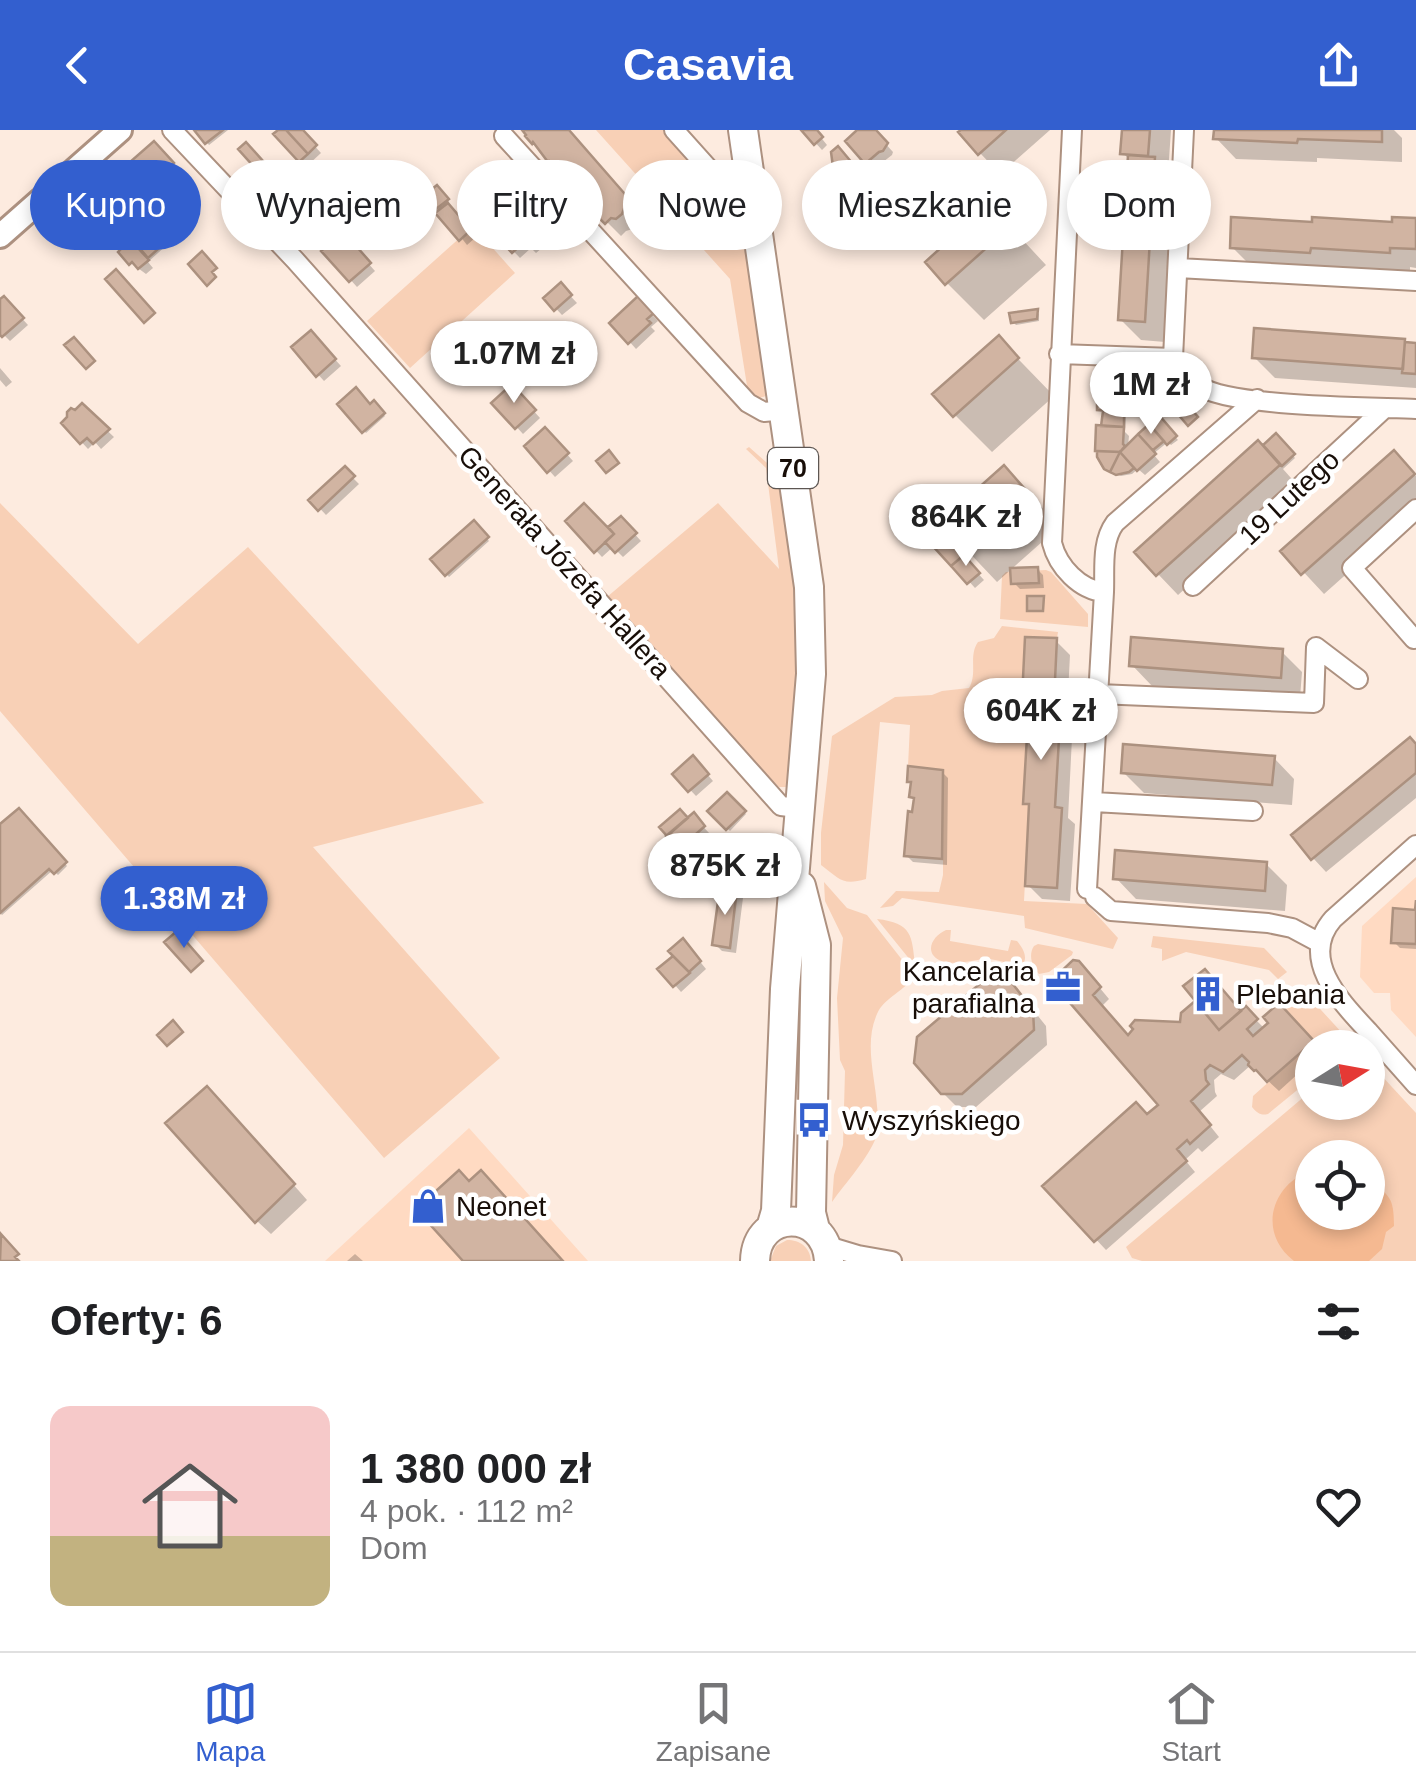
<!DOCTYPE html>
<html lang="pl">
<head>
<meta charset="utf-8">
<style>
	body { margin:0; font-family:Arial,sans-serif; background:#f6f6f6; color:#202124; height:100vh; display:flex; flex-direction:column; font-size:38px; white-space:nowrap }
	* { box-sizing:border-box; margin:0 }
	p { font-size:32px; color:#757577 }
	.icon { flex:none; width:55px; height:55px; fill:none; stroke:currentColor; stroke-width:2; stroke-linecap:round; stroke-linejoin:round }
	.map { position:relative; height:1131px; overflow:hidden }
	.drawer { display:flex; flex-direction:column; background:#fff; flex:1 }
	.drawer>* { flex:none }
	.top-card { position:absolute; left:30px; top:30px; width:1358px; height:90px; display:flex; gap:20px }
	.needle { width:65px; rotate:79deg }
	.tools { position:absolute; left:1295px; top:900px; display:grid; gap:20px }
	.tools a { display:grid; place-items:center; width:90px; height:90px; border-radius:50%; background:#fff; box-shadow:0 5px 15px #0003; font-size:50px }
	.price { position:absolute; translate:-50% -85px; padding:0 22px; border-radius:35px; background:#fff; color:#222; font-size:32px; line-height:65px; filter:drop-shadow(0 2px 5px #0008) }
	.price::after { content:''; position:absolute; left:50%; top:60px; width:30px; height:22px; margin-left:-15px; background:inherit; clip-path:polygon(0 0,100% 0,50% 100%) }
	.price.on { background:#335fcf; color:#fff }
	ul { padding:0; list-style:none }
	li { display:flex; align-items:center; gap:30px; height:250px; padding:0 50px }
	li span { display:grid; place-items:center; flex:none; width:280px; height:200px; border-radius:20px; color:#555 }
	li>.icon { margin-inline-start:auto }
	span .icon { width:120px; height:120px; fill:#fffc; stroke-width:1 }
	li b { font-size:42px }
	h2 { display:flex; justify-content:space-between; align-items:center; height:120px; padding:0 50px; font-size:42px }
	.chip { padding:0 35px; border-radius:45px; background:#fff; box-shadow:0 5px 15px #0003; font-size:35px; line-height:90px }
	.chip.on { background:#335fcf; color:#fff }
	header { display:flex; justify-content:space-between; align-items:center; height:130px; padding:0 50px; background:#335fcf; color:#fff; font-size:45px; font-weight:700 }
	.tabs { display:flex; justify-content:space-around; align-items:center; height:140px; border-top:2px solid #e0e0e0; background:#fff; font-size:28px; color:#757577 }
	.tabs a { display:grid; justify-items:center; gap:5px }
	.tabs .on { color:#335fcf }
	.map>svg:first-child { display:block }
	.built { fill:#ffdac2 }
	.green { fill:#f8d0b6; fill-rule:evenodd }
	.water { fill:#f5b991 }
	.shadow { fill:#0003 }
	.building { fill:#d1b4a2; stroke:#ac917f; stroke-width:2.5 }
	.lines { fill:none; stroke-linecap:round; stroke-linejoin:round }
	.minor-casing { stroke:#ad9180; stroke-width:22 }
	.tertiary-casing { stroke:#ad9180; stroke-width:28 }
	.primary-casing { stroke:#ad9180; stroke-width:32 }
	.minor { stroke:#fff; stroke-width:18 }
	.tertiary { stroke:#fff; stroke-width:22 }
	.primary { stroke:#fff; stroke-width:28 }
	.labels { text-anchor:middle; stroke-width:9; stroke-linejoin:round; paint-order:stroke }
	.shield { fill:#fff; stroke:#5d5652; stroke-width:2.5 }
	.shield-label { font-size:25px; font-weight:bold; fill:#180e08 }
	.street-label { font-size:28px; fill:#180e08; stroke:#fff }
	.poi-label { font-size:28px; fill:#180e08; stroke:#fff; text-anchor:start }
</style>
</head>
<body>
<header><svg class="icon" aria-label="back" viewBox="0 0 24 24"><path d="M15 5l-7 7 7 7"/></svg>Casavia<svg class="icon" aria-label="share" viewBox="0 0 24 24"><path d="M12 15V3M7 8l5-5 5 5M5 13v7h14v-7"/></svg></header>
<div class="map">
<svg width="1416" height="1131" viewBox="0 0 1416 1131">
	<rect width="100%" height="100%" fill="#fdebdf"/>
	<path class="built" d="M1416,747V907L1391,880L1390,863H1374L1360,847L1362,796Z
		M469,998L588,1131H325Z"/>
	<path class="green" d="M596,0H667L737,76L746,128H750L769,260L766,266L756,269L748,262L730,149Z
		M473,96L515,143L410,238L367,191Z
		M749,317L782,346L795,447L798,524L787,657H779L754,632L607,467L718,373L779,439L766,338L746,319Z
		M0,373L138,514L248,417L484,673L313,717L500,928L384,1028L0,581Z
		M1046,440L1051,442L1088,484V497L1000,489L1002,446L1006,442Z
		M1002,496L1058,502L1057,508L1025,507L1022,589H1028L1023,673L1029,674L1024,771L1087,774L1118,808L1113,819L1025,798L1024,786L902,768L893,776L880,778L896,761L939,762L943,745V640L908,636L910,595L880,592L866,749C842,756 840,749 821,735V703L832,606L895,567L932,565L942,561L969,558C978,543 968,526 978,512L994,508Z
		M824,752L847,778L867,785L914,845C906,861 884,867 877,884C864,913 875,946 877,976C878,986 880,998 876,1007C870,1026 844,1055 832,1072L834,1045L843,1015L845,941L840,930L837,868L843,808L825,771Z
		M877,789C912,793 912,805 915,836Z
		M946,800H951L950,811L1008,821L1011,810L1017,811C1023,818 1030,830 1020,837C1010,834 1000,830 989,829C974,829 952,837 939,830C923,821 934,805 946,800Z
		M1153,806L1264,818L1287,842L1278,849L1269,840L1186,822L1162,831V819L1151,817Z
		M1038,814L1070,820L1073,822L1072,825L1049,842L1039,844C1032,837 1028,825 1034,816Z
		M1299,856L1344,905L1348,916L1347,917L1312,918V948L1268,984C1261,986 1257,983 1252,977L1253,966L1313,912L1303,898L1279,873Z
		M1368,931L1416,983V1131H1142L1132,1128L1126,1117L1312,960V972H1368ZM1312,1028H1368V1082H1312Z
		M787,1110C800,1110 810,1117 811,1131H770L776,1116Z"/>
	<path class="water" d="M1312,1040V1082H1368V1050C1390,1065 1394,1068 1394,1096L1386,1102L1382,1119L1369,1131H1294C1257,1103 1271,1054 1312,1040Z"/>
	<path class="shadow" d="M197,0H228L209,15Z
		M282,0H300L321,23L307,36L277,4Z
		M526,0H567L643,86L638,90L636,98L626,101L621,106L590,75Z
		M804,0H815L827,15L822,20Z
		M856,0H873L893,22L892,25L874,39L848,11L858,2Z
		M964,0H1050L1000,44L961,3Z
		M1124,0H1171L1168,44L1175,50L1165,212L1141,210L1120,189L1130,30L1123,23Z
		M1216,0H1394L1402,8V32L1317,28V32L1236,29L1216,8Z
		M154,14L178,41L158,59L134,32Z
		M246,15L307,81L297,90L262,52L266,48L242,19Z
		M851,36L865,50L866,62L845,65L839,59Z
		M331,53L354,78L341,87L327,72L336,63Z
		M437,59L449,72L446,75L475,108L467,115L434,73L432,62Z
		M391,66L414,92L406,99L410,103L405,107L399,101Z
		M525,75L550,103L538,114L542,118L536,123L531,118L520,128L499,106Z
		M991,76L1046,135L984,190L947,153Z
		M1416,91V138L1410,137V143L1253,138L1232,117Z
		M149,93L168,114L148,132L153,138L146,144L131,133L144,120Z
		M343,105L375,141L357,157L325,121Z
		M561,156L577,173L562,185L546,168Z
		M4,169L28,195L10,211L0,201V173Z
		M638,170L658,191L651,197L655,201L636,219L613,193Z
		M1037,182L1039,184V191L1016,195L1013,192Z
		M496,196L518,221L501,237L478,211Z
		M311,203L341,236L324,251L294,218Z
		M998,208L1054,266L992,322L955,285Z
		M1404,211L1408,215L1416,216V258L1275,248L1254,227Z
		M0,238L12,252L6,257L0,250Z
		M512,257L540,288L523,304L495,273Z
		M1144,272L1147,275L1146,285L1126,284L1125,302L1129,306L1128,316L1159,289L1178,310L1171,315L1168,312L1153,324L1160,332L1145,345L1138,339L1132,344L1121,346L1110,341L1108,299L1105,282L1099,279Z
		M341,274L370,277L374,274L385,286L366,303Z
		M82,277L114,307L101,319L95,312L88,319L64,293Z
		M545,300L573,331L555,347L527,316Z
		M1278,309L1295,328L1283,339L1299,357L1178,465L1158,444L1273,322Z
		M1394,324L1416,346V382L1324,464L1284,421Z
		M1004,338L1060,396L997,452L942,394Z
		M344,339L359,354L326,385L312,370Z
		M621,389L641,411L623,427L613,417L602,427L568,391L609,400Z
		M474,393L489,411L449,447L433,429Z
		M944,406L984,450L975,458L935,414Z
		M1037,439L1043,445L1044,458L1020,459L1014,453Z
		M1056,511L1070,525L1066,602L1072,608L1068,688L1075,694L1070,771L1042,769L1028,755L1032,678L1026,673L1030,594L1024,588Z
		M1282,522L1302,542L1300,568L1152,556L1132,535Z
		M1416,617V668L1326,742L1313,728Z
		M693,628L713,651L696,666L675,644Z
		M1274,628L1294,649L1292,675L1144,663L1123,642Z
		M942,642L948,648L947,735L913,732L907,726L916,671L912,666L913,655L909,651Z
		M727,665L746,684L730,701L711,682Z
		M19,681L67,736L58,745L53,740L2,785L0,783V698Z
		M693,686L710,704L695,717L693,714L685,721L662,697L688,691Z
		M1266,734L1287,755L1285,781L1136,769L1116,748Z
		M736,761L743,768L736,823L722,821L715,814Z
		M1416,782V819L1400,818L1394,812Z
		M689,818L706,839L681,862L661,839Z
		M1089,845L1109,869L1101,877L1128,908L1182,895L1184,884L1198,871L1242,884L1246,880L1265,899L1289,887L1317,918H1312V931L1279,961L1251,935L1234,950L1221,944L1214,950L1215,962L1217,966L1199,982L1219,1007L1202,1022L1198,1018L1185,1030L1195,1042L1106,1120L1046,1056L1162,976L1054,851Z
		M996,856H1011L1026,871L1046,896L1047,915L976,977H957L942,962Z
		M221,973L307,1070L271,1104L257,1091Z
		M355,1124L363,1131H347Z"/>
	<path class="building" d="M194,0H223L205,14Z
		M278,0H286L308,24L299,32L273,4Z
		M286,0H303L317,15L308,24Z
		M522,0H569L631,71L625,76L622,84L616,89L611,88L605,94L586,75L587,74L577,63L576,64L569,56L571,55L549,31L548,32L533,12L532,14L525,6L526,5Z
		M801,0H817L823,7L814,15Z
		M857,0H876L888,13L883,21L879,22L865,34L845,11Z
		M961,0H1006L978,25L958,2Z
		M1122,0H1150L1148,26L1120,24Z
		M1214,0H1382V12L1298,9L1297,13L1213,9Z
		M154,11L174,33L150,54L130,32Z
		M246,12L271,40L263,47L238,19Z
		M838,16L853,34L833,37L831,22Z
		M1128,25L1155,27L1145,192L1118,190Z
		M853,34L859,41L861,57L837,60L833,37Z
		M271,40L302,74L289,86L258,52Z
		M417,42L432,59L421,68L406,51Z
		M331,50L349,70L333,83L323,71L333,63L325,55Z
		M437,55L449,69L436,79L422,67Z
		M391,62L414,89L405,96L383,69Z
		M383,69L405,96L397,103L374,77Z
		M525,72L546,95L534,106L539,109L528,118L523,113L512,123L496,105L515,87L512,84Z
		M448,73L471,100L459,111L435,83Z
		M991,73L1011,96L945,155L925,132Z
		M1231,87L1312,92V87L1392,92V87L1416,88V119L1390,118V123L1311,118L1310,123L1230,118Z
		M149,89L167,111L148,128L130,107Z
		M343,101L371,133L349,152L321,121Z
		M126,105L149,130L138,139L132,132L129,135L118,122L121,119L116,113Z
		M202,121L217,138L212,142L216,147L207,156L188,134Z
		M116,139L155,183L144,193L105,149Z
		M561,152L572,165L554,181L543,168Z
		M4,166L24,188L2,207L0,205V169Z
		M638,166L654,183L647,189L651,193L628,214L609,193Z
		M1038,179L1037,189L1011,193L1009,183Z
		M496,193L514,214L493,232L475,211Z
		M1254,198L1405,209L1403,239L1252,228Z
		M311,200L336,229L316,247L291,217Z
		M999,205L1019,228L953,287L932,264Z
		M74,207L95,231L86,239L64,215Z
		M1405,212L1416,213V244L1402,243Z
		M512,254L536,280L515,299L491,273Z
		M356,257L370,274L374,270L385,283L362,303L337,274Z
		M1097,267L1125,269L1124,282L1097,280Z
		M1125,269L1145,270L1144,283L1124,282Z
		M1175,272L1186,273L1198,287L1188,296L1171,276Z
		M82,273L110,299L93,314L87,308L80,314L61,293L67,287V282L71,278L75,280Z
		M1103,281L1124,282V297L1101,296Z
		M1159,285L1177,306L1167,315L1149,294Z
		M1149,294L1164,311L1153,320L1156,324L1138,304Z
		M1096,295L1124,297L1123,314L1125,316L1120,322L1095,321Z
		M545,297L569,323L547,343L524,316Z
		M1276,303L1295,324L1282,336L1263,315Z
		M1138,304L1156,324L1137,341L1120,322Z
		M1258,310L1280,335L1156,446L1134,422Z
		M609,320L619,333L606,343L596,331Z
		M1394,320L1415,344L1301,445L1280,421Z
		M1097,321L1120,322L1110,342L1104,339L1097,327Z
		M1120,322L1134,338L1129,342L1116,345L1110,342Z
		M1004,335L1024,358L958,416L938,394Z
		M345,336L355,346L318,381L308,370Z
		M584,373L614,404L594,423L565,391Z
		M621,386L637,403L615,423L605,412L614,404L608,397Z
		M474,390L489,407L445,446L430,429Z
		M944,403L964,425L951,436L931,414Z
		M964,425L980,443L967,454L951,436Z
		M1038,437L1039,453L1011,454L1010,438Z
		M1027,466H1044L1043,481H1027Z
		M1025,507L1057,508L1053,592H1060L1055,677L1062,678L1057,758L1025,756L1029,674H1023L1028,589H1021Z
		M1131,507L1283,519L1281,548L1129,536Z
		M1410,607L1416,614V643L1311,730L1291,705Z
		M1123,614L1275,626L1272,655L1121,643Z
		M693,625L709,644L688,662L672,644Z
		M908,636L943,640L942,729L904,726L908,681L912,682L914,668L909,667L911,652H907Z
		M727,662L746,681L726,700L707,681Z
		M19,678L67,732L54,744L49,739L0,783V694Z
		M680,679L688,688L667,706L659,697Z
		M694,682L705,696L687,712L685,710L677,717L666,706Z
		M1115,720L1267,732L1265,761L1113,749Z
		M720,757L737,759L730,818L712,815Z
		M1416,770V814L1391,813L1393,778L1415,780Z
		M177,801L203,831L191,842L164,812Z
		M683,808L701,831L689,842L668,821Z
		M673,826L690,843L673,857L657,839Z
		M1073,830L1079,831L1101,857L1093,865L1128,905L1133,899L1130,896L1135,890L1180,892L1181,883L1195,871L1219,900L1246,876L1258,889L1247,899L1253,906L1268,893L1263,887L1279,873L1314,911L1267,952L1256,940L1254,941L1248,935L1249,932L1242,925L1223,942L1210,935L1205,940L1206,950L1209,954L1191,971L1211,995L1190,1014L1187,1010L1177,1019L1187,1031L1094,1112L1042,1056L1136,972L1147,984L1158,975L1051,851Z
		M1205,839L1241,881L1219,900L1183,856Z
		M989,846L995,854L1012,853L1033,880L1034,900L962,964H941L914,933L917,907Z
		M173,890L183,902L167,916L157,905Z
		M207,956L295,1054L255,1093L165,993Z
		M459,1040L469,1051L481,1040L563,1131H463L416,1079Z
		M1,1104L19,1124L15,1127L19,1131H0Z"/>
	<g class="lines">
		<defs>
			<path id="minor" d="M172,0L295,130L781,676L798,678
				M674,0L735,68L739,70L753,68
				M1072,0L1052,413C1058,437 1080,460 1104,462L1087,759
				M504,6L748,273L764,282L785,280
				M1178,138L1416,151
				M1059,224L1173,228C1181,237 1190,249 1200,256C1227,277 1375,277 1416,279
				M1173,228L1184,0
				M1416,379L1352,438L1414,509L1416,507
				M1193,456L1385,278
				M1104,462C1105,439 1101,412 1115,393L1257,269
				M1098,564L1314,573L1316,517L1358,549
				M1094,672L1253,681
				M1416,715L1333,789C1298,829 1342,873 1369,902C1385,920 1400,937 1416,955
				M1095,767L1111,781L1268,793L1292,798L1320,813
				M828,1116L858,1125L892,1131"/>
			<path id="tertiary" d="M0,106L120,0"/>
			<path id="primary" d="M743,0L809,457L811,544L785,859L776,1081L771,1098
				M801,756L816,815L811,1083L815,1099
				M755,1131C756,1079 826,1078 829,1131"/>
		</defs>
		<use href="#minor" class="minor-casing"/>
		<use href="#tertiary" class="tertiary-casing"/>
		<use href="#primary" class="primary-casing"/>
		<use href="#minor" class="minor"/>
		<use href="#tertiary" class="tertiary"/>
		<use href="#primary" class="primary"/>
	</g>
	<defs>
		<symbol id="office-bare" viewBox="-9 -9 18 18"><path d="M-6-3h4V-5.5h4V-3h4V5H-6ZM-1-4.5V-3h2v-1.5ZM-6 0V1H6V0Z" fill="#335fcf" stroke="#fff" stroke-width="2.5" paint-order="stroke"/></symbol>
		<symbol id="building-bare" viewBox="-9 -9 18 18"><path d="M-4-6H4V6H1V3H-1V6H-4ZM-2.5-4.3h1.7v1.8h-1.7ZM.8-4.3h1.7v1.8H.8ZM-2.5-1h1.7V.8h-1.7ZM.8-1h1.7V.8H.8Z" fill="#335fcf" stroke="#fff" stroke-width="2.5" paint-order="stroke"/></symbol>
		<symbol id="bus-bare" viewBox="-9 -9 18 18"><path d="M-5-6H5V4H4V6H2V4H-2V6H-4V4H-5ZM-3.5-4V0h7V-4ZM-3.5 1.2v1.5H-2V1.2ZM2 1.2v1.5H3.5V1.2Z" fill="#335fcf" stroke="#fff" stroke-width="2.5" paint-order="stroke"/></symbol>
		<symbol id="shop-bare" viewBox="-9 -9 18 18"><path d="M-5-2.5h2.3a2.7 3.5 0 0 1 5.4 0H5L5.5 6h-11ZM-1.5-2.5h3a1.5 2.3 0 0 0-3 0Z" fill="#335fcf" stroke="#fff" stroke-width="2.5" paint-order="stroke"/></symbol>
	</defs>
	<g fill-rule="evenodd">
		<use href="#office-bare" x="1038" y="832" width="50" height="50"/>
		<use href="#building-bare" x="1183" y="839" width="50" height="50"/>
		<use href="#bus-bare" x="789" y="965" width="50" height="50"/>
		<use href="#shop-bare" x="403" y="1051" width="50" height="50"/>
	</g>
	<g class="labels">
		<rect class="shield" x="768" y="318" width="50" height="40" rx="8"/>
		<g class="shield-label">
			<text x="793" y="347">70</text>
		</g>
		<g class="street-label">
			<text transform="translate(1289 367) rotate(-43)" y="10">19 Lutego</text>
			<text transform="translate(565 432) rotate(48)" y="10">Generała Józefa Hallera</text>
		</g>
		<g class="poi-label">
			<text x="1035" y="851" text-anchor="end">Kancelaria<tspan x="1035" dy="32">parafialna</tspan></text>
			<text x="1236" y="874">Plebania</text>
			<text x="842" y="1000">Wyszyńskiego</text>
			<text x="456" y="1086">Neonet</text>
		</g>
	</g>
</svg>
<div class="tools">
<a><svg class="needle" viewBox="-14 -14 28 28"><path d="M0-13l5 13h-10z" fill="#e53935"/><path d="M0 13l5-13h-10z" fill="#757577"/></svg></a>
<a><svg class="icon" aria-label="locate" viewBox="0 0 24 24"><circle cx="12" cy="12" r="6"/><path d="M12 2v4M12 18v4M2 12h4M18 12h4"/></svg></a>
</div>
<b class="price" style="left:514px;top:276px">1.07M zł</b>
<b class="price" style="left:1151px;top:307px">1M zł</b>
<b class="price" style="left:966px;top:439px">864K zł</b>
<b class="price" style="left:1041px;top:633px">604K zł</b>
<b class="price" style="left:725px;top:788px">875K zł</b>
<b class="price on" style="left:184px;top:821px">1.38M zł</b>
<div class="top-card">
<a class="chip on">Kupno</a>
<a class="chip">Wynajem</a>
<a class="chip">Filtry</a>
<a class="chip">Nowe</a>
<a class="chip">Mieszkanie</a>
<a class="chip">Dom</a>
</div>
</div>
<section class="drawer">
<h2>Oferty: 6<svg class="icon" aria-label="filters" viewBox="0 0 24 24"><path d="M4 7h16M4 17h16"/><circle cx="9" cy="7" r="2"/><circle cx="15" cy="17" r="2"/></svg></h2>
<ul>
<li><span style="background:linear-gradient(#f6c9c9 65%,#c2b280 0)"><svg class="icon" aria-label="home" viewBox="0 0 24 24"><path d="M3 11l9-7 9 7M6 9v11h12V9"/></svg></span><div><b>1 380 000 zł</b><p>4 pok. · 112 m²</p><p>Dom</p></div><svg class="icon" aria-label="heart" viewBox="0 0 24 24"><path d="M12 20l-8-8c-3-5 5-10 8-4 3-6 11-1 8 4z"/></svg></li>
</ul>
</section>
<nav class="tabs">
<a class="on"><svg class="icon" aria-label="map" viewBox="0 0 24 24"><path d="M3 6l6-2 6 2 6-2v14l-6 2-6-2-6 2zM9 4v14M15 6v14"/></svg>Mapa</a>
<a><svg class="icon" aria-label="saved" viewBox="0 0 24 24"><path d="M7 4h10v16l-5-4-5 4z"/></svg>Zapisane</a>
<a><svg class="icon" aria-label="home" viewBox="0 0 24 24"><path d="M3 11l9-7 9 7M6 9v11h12V9"/></svg>Start</a>
</nav>
</body>
</html>
